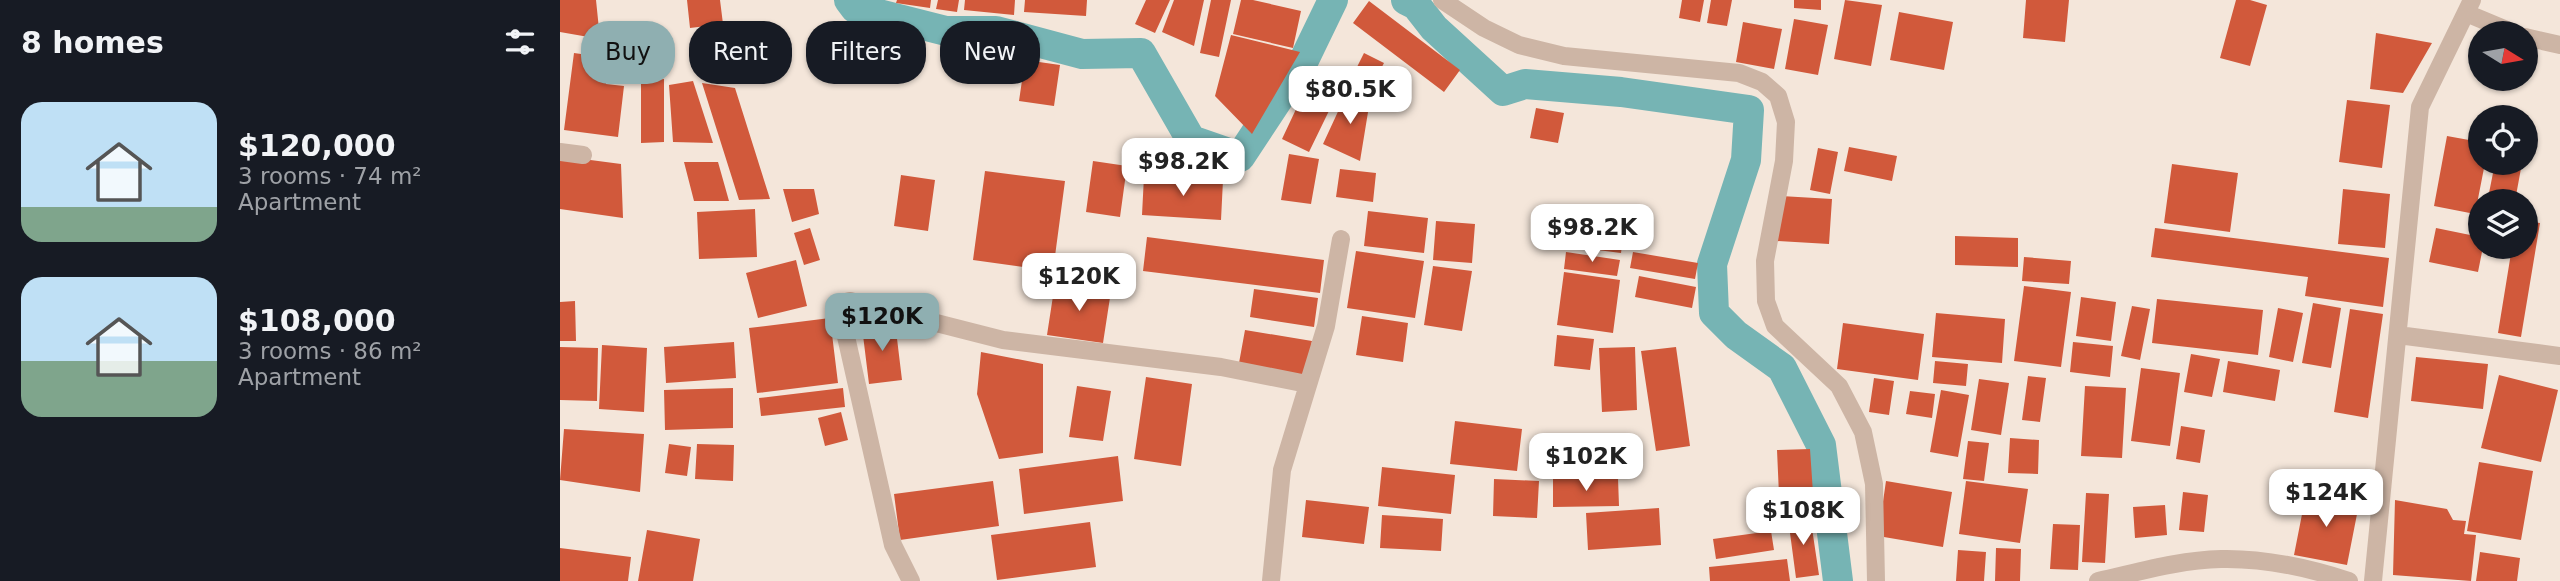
<!DOCTYPE html>
<html lang="en">
<head>
<meta charset="utf-8">
<style>
	body { margin:0; font-family:"DejaVu Sans",sans-serif; background:#242831; color:#f1f3f6; height:100vh; display:flex; flex-direction:column; font-size:26px; white-space:nowrap }
	* { box-sizing:border-box; margin:0 }
	p { font-size:23px; color:#9ea1a6 }
	.icon { flex:none; width:38px; height:38px; fill:none; stroke:currentColor; stroke-width:2; stroke-linecap:round; stroke-linejoin:round }
	.map { position:relative; flex:1; overflow:hidden }
	.sheet { display:flex; flex-direction:column; background:#171b24; width:560px }
	.sheet>* { flex:none }
	.top-card { position:absolute; left:21px; top:21px; width:665px; height:63px; display:flex; gap:14px }
	.needle { width:46px; rotate:101deg }
	.fabs { position:absolute; left:1908px; top:21px; display:grid; gap:14px }
	.fabs a { display:grid; place-items:center; width:70px; height:70px; border-radius:50%; background:#171b24; box-shadow:0 2px 5px #0004; font-size:35px }
	.price { position:absolute; translate:-50% -60px; padding:0 16px; border-radius:14px; background:#fff; color:#222; font-size:23px; line-height:46px; filter:drop-shadow(0 2px 4px #0008) }
	.price::after { content:''; position:absolute; left:50%; top:42px; width:21px; height:16px; margin-left:-10px; background:inherit; clip-path:polygon(0 0,100% 0,50% 100%) }
	.price.active { background:#8fafb1; color:#111 }
	ul { padding:0; list-style:none }
	li { display:flex; align-items:center; gap:21px; height:175px; padding:0 21px }
	li span { display:grid; place-items:center; flex:none; width:196px; height:140px; border-radius:21px; color:#555 }
	li>.icon { margin-inline-start:auto }
	span .icon { width:84px; height:84px; fill:#fffc; stroke-width:1 }
	li b { font-size:30px }
	h2 { display:flex; justify-content:space-between; align-items:center; height:84px; padding:0 21px; font-size:30px }
	.pill { padding:0 24px; border-radius:28px; background:#171b24; box-shadow:0 2px 5px #0004; font-size:24px; line-height:63px }
	.pill.active { background:#8fafb1; color:#111 }
	main { display:flex; flex:1; min-height:0 }
	.map>svg:first-child { display:block }
	.lines { fill:none; stroke-linecap:round; stroke-linejoin:round }
	.canal { stroke:#76b4b4; stroke-width:30 }
	.building { fill:#d1593b }
	.street { stroke:#cdb5a5; stroke-width:18 }
</style>
</head>
<body>
<main>
<section class="sheet">
<h2>8 homes<svg class="icon" aria-label="filters" viewBox="0 0 24 24"><path d="M4 7h16M4 17h16"/><circle cx="9" cy="7" r="2"/><circle cx="15" cy="17" r="2"/></svg></h2>
<ul>
<li><span style="background:linear-gradient(#bfe0f5 75%,#7fa58c 0)"><svg class="icon" aria-label="home" viewBox="0 0 24 24"><path d="M3 11l9-7 9 7M6 9v11h12V9"/></svg></span><div><b>$120,000</b><p>3 rooms · 74 m²</p><p>Apartment</p></div></li>
<li><span style="background:linear-gradient(#bfe0f5 60%,#7fa58c 0)"><svg class="icon" aria-label="home" viewBox="0 0 24 24"><path d="M3 11l9-7 9 7M6 9v11h12V9"/></svg></span><div><b>$108,000</b><p>3 rooms · 86 m²</p><p>Apartment</p></div></li>
</ul>
</section>
<div class="map">
<svg width="2000" height="581" viewBox="0 0 2000 581">
	<rect width="100%" height="100%" fill="#f4e6da"/>
	<g class="lines">
		<path class="canal" d="M289,0L295,8L386,31H436L522,54L581,53L631,140L680,157L744,60L773,0
			M846,0L856,5L874,28L943,91L965,84L1061,92L1189,110L1186,160L1152,264L1154,313L1176,335L1222,368L1261,445L1278,581"/>
	</g>
	<path class="building" d="M0,0H36L40,39L0,32Z
		M127,0H160L163,24L130,28Z
		M337,0H371L370,8L336,3Z
		M378,0H399L397,12L376,9Z
		M405,0H455L454,15L404,10Z
		M465,0H527L526,16L464,12Z
		M586,0H610L595,33L575,24Z
		M614,0H644L634,46L602,32Z
		M651,0H671L659,57L640,53Z
		M681,0H693L741,11L733,48L673,34Z
		M1122,0H1144L1140,22L1119,18Z
		M1151,0H1172L1167,26L1147,23Z
		M1234,0H1261V10L1234,8Z
		M1285,0L1322,5L1311,66L1274,59Z
		M1466,0H1509L1505,42L1463,38Z
		M1676,0H1690L1707,5L1690,66L1660,58Z
		M809,1L900,70L884,92L793,23Z
		M1339,12L1393,22L1384,70L1330,60Z
		M1234,19L1268,25L1258,75L1225,69Z
		M1183,22L1222,29L1214,69L1176,62Z
		M1816,33L1872,43L1843,93L1810,89Z
		M671,35L740,52L692,134L655,96Z
		M14,53L49,58L46,84L64,86L58,137L4,130Z
		M804,53L824,63L811,88L792,77Z
		M465,60L500,65L494,106L459,101Z
		M754,71L782,84L749,152L722,139Z
		M104,79V142L81,143V80Z
		M133,81L153,143L113,142L109,85Z
		M142,83L175,88L210,199L179,200Z
		M788,90L810,100L800,161L763,144Z
		M1787,100L1830,105L1822,168L1779,162Z
		M976,108L1004,113L998,143L970,138Z
		M1887,136L1920,142V163H1925L1915,214L1874,206Z
		M1289,147L1337,156L1332,181L1284,171Z
		M1258,148L1278,152L1270,194L1250,190Z
		M729,154L759,159L751,204L721,200Z
		M0,156L61,164L63,218L0,209Z
		M533,161L567,166L560,217L526,212Z
		M124,162H158L169,201H134Z
		M1935,163H1962L1955,201L1928,198Z
		M1612,164L1678,173L1670,232L1604,223Z
		M780,169L816,173L813,202L776,197Z
		M425,171L505,181L493,271L413,260Z
		M341,175L375,180L368,231L334,226Z
		M584,176L663,180L661,220L582,215Z
		M223,189H254L259,214L232,222Z
		M1783,189L1830,194L1825,248L1778,244Z
		M1221,196L1272,199L1269,244L1217,241Z
		M195,209L197,257L139,259L137,212Z
		M1010,209L1066,216L1061,253L1006,246Z
		M808,211L868,218L864,253L804,246Z
		M876,221L915,224L912,263L873,260Z
		M1965,221L1980,223L1961,337L1938,333L1952,247H1965Z
		M250,228L260,260L244,265L234,233Z
		M1595,228L1829,258L1823,307L1745,296L1748,277L1591,257Z
		M1876,228L1920,237V247H1923L1918,272L1869,262Z
		M1395,236L1458,238V267L1395,265Z
		M587,237L764,260L760,293L583,271Z
		M796,251L864,261L855,318L787,308Z
		M1006,252L1060,260L1057,276L1004,269Z
		M1073,252L1138,263L1135,279L1070,268Z
		M1464,257L1511,261L1509,284L1462,281Z
		M236,260L247,306L198,318L186,273Z
		M873,266L912,271L902,331L864,325Z
		M1004,272L1060,280L1053,333L997,325Z
		M1079,276L1136,287L1132,308L1075,297Z
		M495,283L551,291L543,343L487,335Z
		M1464,286L1511,292L1501,367L1454,361Z
		M694,289L758,298L754,327L690,317Z
		M1521,297L1556,302L1551,341L1516,336Z
		M1597,299L1703,310L1698,355L1592,343Z
		M15,301L16,341H0V302Z
		M1753,303L1781,308L1771,368L1742,363Z
		M1572,306L1590,309L1580,360L1561,356Z
		M1718,308L1743,313L1733,362L1709,357Z
		M1790,309L1823,314L1808,418L1774,412Z
		M1376,313L1445,319L1442,363L1372,357Z
		M802,316L848,323L843,362L796,355Z
		M270,318L278,383L197,393L189,328Z
		M335,322L342,380L309,384L302,327Z
		M1283,323L1364,334L1358,380L1277,369Z
		M685,330L752,341L746,376L679,363Z
		M997,335L1034,339L1030,370L994,366Z
		M174,342L176,378L106,383L104,347Z
		M1513,342L1553,346L1550,377L1510,372Z
		M42,345L87,348L84,412L39,409Z
		M0,347L38,348L37,401L0,400Z
		M1075,347L1077,410L1042,412L1039,348Z
		M1116,347L1130,446L1096,451L1081,351Z
		M421,352L483,364V453L439,459L417,394Z
		M1631,354L1660,359L1652,397L1624,392Z
		M1856,357L1928,364L1923,409L1851,401Z
		M1375,361L1408,364L1406,386L1373,383Z
		M1668,361L1720,370L1715,401L1663,392Z
		M1581,368L1620,373L1610,446L1571,441Z
		M1939,375L1998,390L1981,462L1921,448Z
		M1468,376L1486,378L1480,422L1462,420Z
		M586,377L632,384L621,466L574,459Z
		M1314,378L1334,381L1329,415L1309,412Z
		M1419,379L1449,383L1441,435L1411,430Z
		M517,386L551,391L543,441L509,437Z
		M1525,386L1566,388L1562,458L1521,456Z
		M173,388V428L105,430L104,390Z
		M283,388L285,407L201,416L199,398Z
		M1381,390L1409,395L1398,457L1370,452Z
		M1350,391L1375,394L1372,418L1346,414Z
		M281,412L288,440L265,446L258,418Z
		M895,421L962,429L957,471L890,464Z
		M1621,426L1645,430L1640,463L1616,459Z
		M4,429L84,434L80,492L0,480Z
		M1450,438L1479,440L1478,474L1448,473Z
		M1408,441L1429,443L1424,481L1403,479Z
		M109,444L131,447L127,476L105,473Z
		M137,444L174,445L173,481L135,479Z
		M1250,449L1253,493L1219,495L1217,450Z
		M558,456L563,501L464,514L459,469Z
		M1919,462L1973,471L1961,540L1907,531Z
		M822,467L895,475L891,514L818,506Z
		M1058,478L1059,506L993,507V479Z
		M934,479L979,481L977,518L933,516Z
		M433,481L439,526L340,540L334,494Z
		M1326,481L1392,492L1383,547L1318,536Z
		M1406,481L1468,489L1460,543L1399,534Z
		M1623,492L1648,495L1644,532L1619,530Z
		M1526,493L1549,494L1545,563L1522,562Z
		M1746,494L1799,504L1787,565L1734,555Z
		M746,500L809,507L804,544L742,537Z
		M1835,500L1887,509L1893,520L1906,521L1904,534L1916,535L1911,581L1833,575Z
		M1605,505L1607,535L1575,538L1573,507Z
		M1099,508L1101,545L1028,550L1026,513Z
		M822,515L883,519L881,551L820,548Z
		M1250,515L1259,575L1236,578L1228,518Z
		M530,522L536,567L437,580L431,535Z
		M1493,524L1520,525L1518,570L1490,569Z
		M87,530L140,539L133,581H78Z
		M1211,531L1214,550L1156,559L1153,539Z
		M0,548L71,557L68,581H0Z
		M1436,548L1461,549L1460,581H1435Z
		M1398,550L1426,552L1424,581H1396Z
		M1920,552L1960,558L1957,581H1916Z
		M1227,559L1230,581H1150L1149,567Z"/>
	<g class="lines">
		<path class="street" d="M882,0L924,28L959,45L1004,56L1179,73L1202,82L1218,96L1226,122L1224,161L1205,261L1206,301L1215,326L1279,386L1303,432L1314,484L1316,581
			M1906,13L1954,33
			M1965,37L2000,45
			M0,152L23,155
			M1838,335L2000,356
			M351,581L333,545L280,310L281,303L290,301L443,340L661,367L747,384
			M711,581L722,470L766,326L781,239
			M1538,581C1579,572 1619,560 1661,559C1704,558 1749,568 1789,581
			M1813,581L1860,107L1912,0"/>
	</g>
</svg>
<div class="fabs">
<a><svg class="needle" viewBox="-14 -14 28 28"><path d="M0-13l5 13h-10z" fill="#e53935"/><path d="M0 13l5-13h-10z" fill="#9ea1a6"/></svg></a>
<a><svg class="icon" aria-label="locate" viewBox="0 0 24 24"><circle cx="12" cy="12" r="6"/><path d="M12 2v4M12 18v4M2 12h4M18 12h4"/></svg></a>
<a><svg class="icon" aria-label="layers" viewBox="0 0 24 24"><path d="M12 4l9 5-9 5-9-5zM3 14l9 5 9-5"/></svg></a>
</div>
<b class="price" style="left:790px;top:126px">$80.5K</b>
<b class="price" style="left:623px;top:198px">$98.2K</b>
<b class="price" style="left:1032px;top:264px">$98.2K</b>
<b class="price" style="left:519px;top:313px">$120K</b>
<b class="price active" style="left:322px;top:353px">$120K</b>
<b class="price" style="left:1026px;top:493px">$102K</b>
<b class="price" style="left:1766px;top:529px">$124K</b>
<b class="price" style="left:1243px;top:547px">$108K</b>
<div class="top-card">
<a class="pill active">Buy</a>
<a class="pill">Rent</a>
<a class="pill">Filters</a>
<a class="pill">New</a>
</div>
</div>
</main>
</body>
</html>
